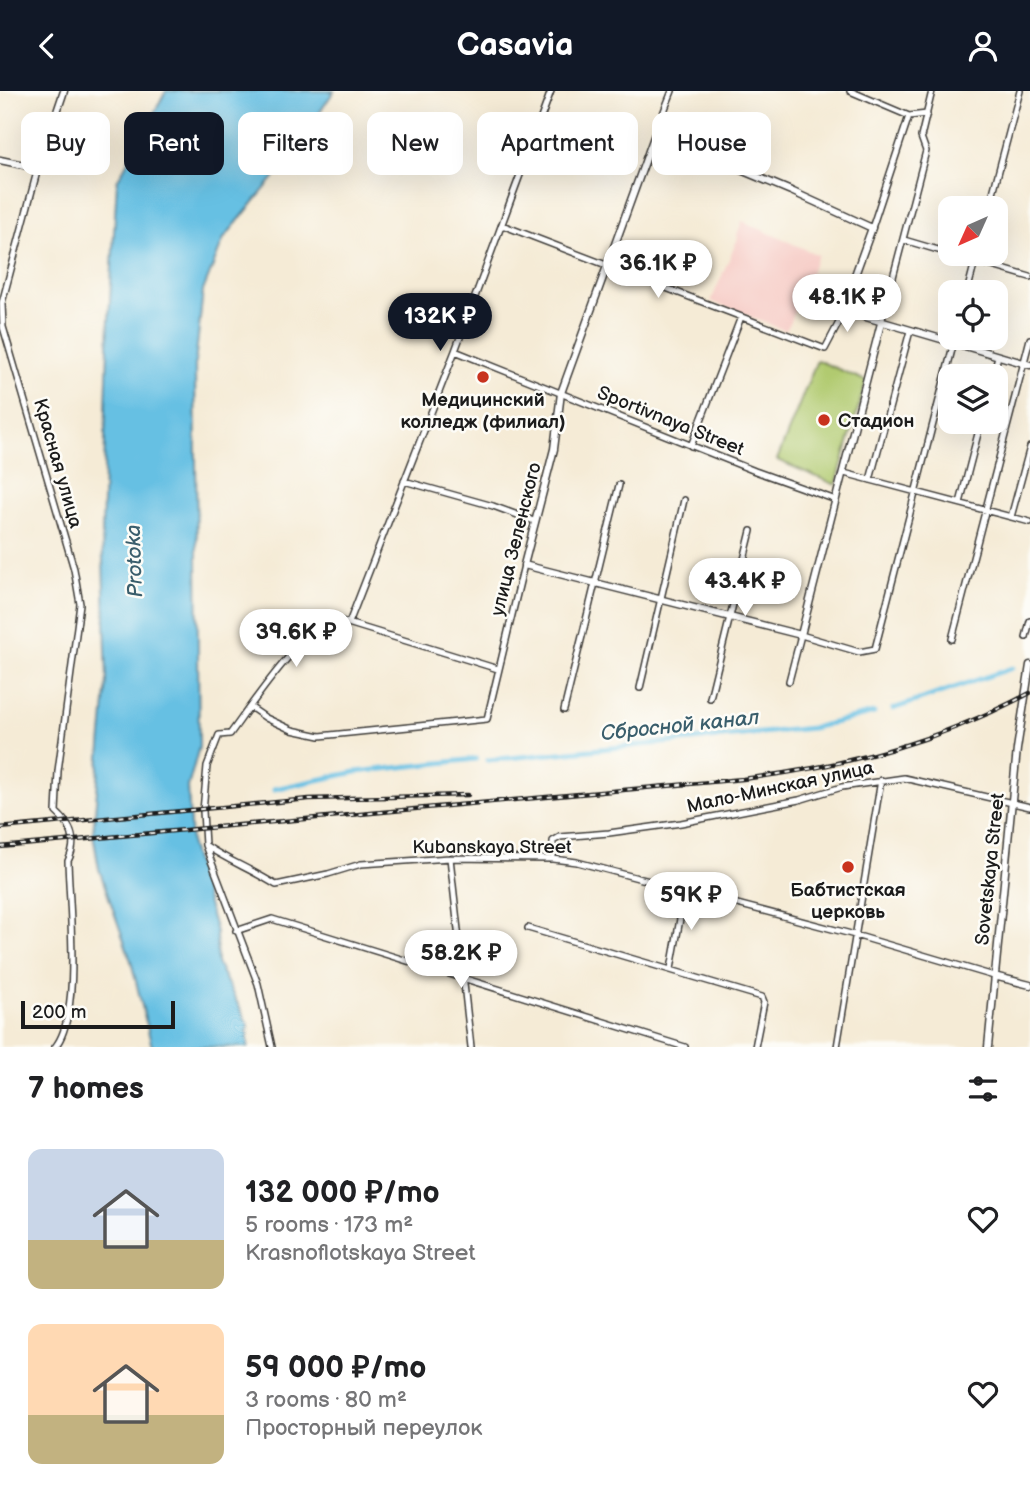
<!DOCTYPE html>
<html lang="en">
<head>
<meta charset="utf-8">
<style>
	body { margin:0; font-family:"Balsamiq Sans",sans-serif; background:#f6f6f6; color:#202124; height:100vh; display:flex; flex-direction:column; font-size:26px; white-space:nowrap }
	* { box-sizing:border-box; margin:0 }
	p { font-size:23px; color:#757577 }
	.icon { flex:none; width:38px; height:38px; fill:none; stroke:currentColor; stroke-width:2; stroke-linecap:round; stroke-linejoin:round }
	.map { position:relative; height:956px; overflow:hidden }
	.panel { display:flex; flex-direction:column; background:#fff; flex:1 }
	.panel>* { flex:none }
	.hud { position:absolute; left:21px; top:21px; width:989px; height:63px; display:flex; gap:14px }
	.needle { width:46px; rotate:225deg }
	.buttons { position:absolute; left:938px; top:105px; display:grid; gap:14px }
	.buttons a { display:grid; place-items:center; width:70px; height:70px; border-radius:14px; background:#fff; box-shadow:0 7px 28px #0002; font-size:35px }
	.scale { position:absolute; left:21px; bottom:18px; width:154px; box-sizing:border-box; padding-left:7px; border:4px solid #1c1c1c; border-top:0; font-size:19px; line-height:24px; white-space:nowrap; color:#1c1c1c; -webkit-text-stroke:5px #fdfcf7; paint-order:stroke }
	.price { position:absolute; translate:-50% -60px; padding:0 16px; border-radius:24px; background:#fff; color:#222; font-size:23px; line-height:46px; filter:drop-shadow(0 2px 4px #0008) }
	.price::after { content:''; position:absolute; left:50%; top:42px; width:21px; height:16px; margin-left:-10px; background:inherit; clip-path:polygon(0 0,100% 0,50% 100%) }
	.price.active { background:#111827; color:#fff }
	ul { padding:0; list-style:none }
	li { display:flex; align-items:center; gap:21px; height:175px; padding:0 28px }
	li span { display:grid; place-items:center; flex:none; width:196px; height:140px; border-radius:14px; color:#555 }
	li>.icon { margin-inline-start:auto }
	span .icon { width:84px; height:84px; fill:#fffc; stroke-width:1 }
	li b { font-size:30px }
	h2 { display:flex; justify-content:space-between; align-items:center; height:84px; padding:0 28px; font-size:30px }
	.tag { padding:0 24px; border-radius:14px; background:#fff; box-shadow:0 7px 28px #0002; font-size:24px; line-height:63px }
	.tag.active { background:#111827; color:#fff }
	header { display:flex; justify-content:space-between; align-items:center; height:91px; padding:0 28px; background:#111827; color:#fff; font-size:32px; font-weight:700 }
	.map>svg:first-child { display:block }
	.built { fill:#f7d0ca }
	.green { fill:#b1ca6f; stroke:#667346; stroke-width:2 }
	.water { fill:#66c0e3; stroke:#416e80; stroke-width:2 }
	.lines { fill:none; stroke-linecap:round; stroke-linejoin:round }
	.canal { stroke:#66c0e3; stroke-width:5 }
	.minor-casing { stroke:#3d3b38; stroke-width:8 }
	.tertiary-casing { stroke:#3d3b38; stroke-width:9 }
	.minor { stroke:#fff; stroke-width:5 }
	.tertiary { stroke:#fff; stroke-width:6 }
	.rail-casing { stroke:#1c1c1c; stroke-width:4.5 }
	.rail { stroke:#fdfcf7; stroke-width:2; stroke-dasharray:5; stroke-linecap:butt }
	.poi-dot { fill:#c8321e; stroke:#fdfcf7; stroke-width:2.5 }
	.labels { text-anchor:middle; stroke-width:5; stroke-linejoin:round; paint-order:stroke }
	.poi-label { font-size:19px; font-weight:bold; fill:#1c1c1c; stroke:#fdfcf7 }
	.street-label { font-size:19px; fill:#1c1c1c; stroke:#fdfcf7 }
	.water-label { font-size:21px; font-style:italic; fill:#3a5e6c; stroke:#fdfcf7 }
</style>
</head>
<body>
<header><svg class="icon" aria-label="back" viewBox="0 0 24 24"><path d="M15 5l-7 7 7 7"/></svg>Casavia<svg class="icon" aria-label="person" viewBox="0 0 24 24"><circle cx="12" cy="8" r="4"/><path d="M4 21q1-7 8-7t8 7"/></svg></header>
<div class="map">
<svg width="1030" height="956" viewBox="0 0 1030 956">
	<rect width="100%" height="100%" fill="#fdfcf7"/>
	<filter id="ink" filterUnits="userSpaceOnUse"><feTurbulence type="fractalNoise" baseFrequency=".0143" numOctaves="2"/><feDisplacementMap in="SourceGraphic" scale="14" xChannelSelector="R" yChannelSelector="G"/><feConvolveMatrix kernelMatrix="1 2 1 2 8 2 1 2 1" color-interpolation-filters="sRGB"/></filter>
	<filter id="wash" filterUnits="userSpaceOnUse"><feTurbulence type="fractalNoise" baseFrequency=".00686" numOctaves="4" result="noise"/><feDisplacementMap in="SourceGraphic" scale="28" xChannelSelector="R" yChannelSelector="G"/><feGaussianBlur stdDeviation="1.57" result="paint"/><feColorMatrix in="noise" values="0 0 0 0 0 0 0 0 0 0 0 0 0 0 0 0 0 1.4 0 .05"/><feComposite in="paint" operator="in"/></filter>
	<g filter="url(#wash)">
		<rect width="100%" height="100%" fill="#f5ebd6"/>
		<path class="built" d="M742,130L818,164L786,240L711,210L738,147L737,144Z"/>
		<path class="green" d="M817,269L866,290L836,394L777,369Z"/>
		<path class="water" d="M166,0H334L283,76L224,147L203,200L195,274L199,656L188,696L191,755L216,841L217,872L248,933V956H152L131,870L99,778L93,743L107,589L102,440L109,226L117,90Z"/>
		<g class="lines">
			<path class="canal" d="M893,618L1012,577
				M488,669L812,637L874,622
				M274,698L356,681L476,668"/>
		</g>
	</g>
	<g filter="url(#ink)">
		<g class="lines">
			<defs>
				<path id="minor" d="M850,0L909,25
					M655,43L672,0
					M38,77L2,212L3,236L74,478L80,513L58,680L56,721C72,735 78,750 68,770C69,814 82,924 55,956
					M989,117L1020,0
					M502,134L825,258L846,218L854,214
					M872,137L909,25L927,23
					M904,149L1030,186
					M967,201L977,163
					M881,232L926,60L921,46L932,0
					M455,260L755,380L836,409
					M993,285L998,265
					M691,355L741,226
					M844,382L1030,431
					M870,389L910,240
					M404,390L493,415L534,430
					M960,412L981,331
					M1011,426L1030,356
					M349,532L455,260L551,0
					M1026,546L1030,530
					M952,548L1030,248
					M498,578L338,529C306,531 250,616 230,643L219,644L207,675L203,720L205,754C228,770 253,779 276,794L328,783L361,773L450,767L553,768L577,771L855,844L994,885
					M789,590L801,544L859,561L875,558L955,247
					M640,597L684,409
					M710,607L751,440
					M250,616L266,627L292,639L320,645L487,628L524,474
					M564,619L619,394
					M205,754L258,893L272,956
					M450,767L471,956
					M553,768V750L560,746L609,742L681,732L799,709L842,696L904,687L1030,716
					M528,837L762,906L764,911L755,956
					M236,840L272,828L685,956
					M671,878L685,800
					M837,956L881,689"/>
				<path id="tertiary" d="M0,69L38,77L64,0
					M881,232L801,544L524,474L554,358L561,302L655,43L791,100L872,137L851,195L854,214L866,226L1030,274
					M994,885L1030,894
					M988,956L1017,658L1030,574"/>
			</defs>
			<use href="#minor" class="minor-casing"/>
			<use href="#tertiary" class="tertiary-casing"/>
			<use href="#minor" class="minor"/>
			<use href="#tertiary" class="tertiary"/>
			<defs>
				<path id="rail" d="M0,737L309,708L468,704
					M0,756L743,688C847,675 937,651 1030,602"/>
			</defs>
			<use href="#rail" class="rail-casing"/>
			<use href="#rail" class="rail"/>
		</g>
	</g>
	<g class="poi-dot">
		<circle cx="483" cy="286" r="7"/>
		<circle cx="824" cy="329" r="7"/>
		<circle cx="848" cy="776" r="7"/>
	</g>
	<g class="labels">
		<g class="poi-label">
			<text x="483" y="315">Медицинский<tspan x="483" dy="22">колледж (филиал)</tspan></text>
			<text x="838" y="336" text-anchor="start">Стадион</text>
			<text x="848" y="805">Бабтистская<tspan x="848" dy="22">церковь</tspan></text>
		</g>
		<g class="street-label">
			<text transform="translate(671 329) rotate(22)" y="7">Sportivnaya Street</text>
			<text transform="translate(59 372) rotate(74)" y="7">Красная улица</text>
			<text transform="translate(515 448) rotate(-76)" y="7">улица Зеленского</text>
			<text transform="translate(780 695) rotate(-12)" y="7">Мало-Минская улица</text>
			<text x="492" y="762">Kubanskaya Street</text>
			<text transform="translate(989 778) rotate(-84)" y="7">Sovetskaya Street</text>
		</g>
		<g class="water-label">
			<text transform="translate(134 470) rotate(-92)" y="7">Protoka</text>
			<text transform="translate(680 634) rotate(-6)" y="7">Сбросной канал</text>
		</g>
	</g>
</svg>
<div class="buttons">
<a><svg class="needle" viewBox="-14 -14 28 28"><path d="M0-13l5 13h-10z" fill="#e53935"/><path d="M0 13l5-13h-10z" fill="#757577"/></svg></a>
<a><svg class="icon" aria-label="locate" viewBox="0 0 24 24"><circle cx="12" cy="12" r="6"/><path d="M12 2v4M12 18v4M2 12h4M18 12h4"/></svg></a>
<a><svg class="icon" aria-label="layers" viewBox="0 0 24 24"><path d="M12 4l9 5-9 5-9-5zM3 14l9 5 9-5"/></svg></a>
</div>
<div class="scale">200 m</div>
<b class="price" style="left:658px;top:209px">36.1K ₽</b>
<b class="price" style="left:847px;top:243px">48.1K ₽</b>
<b class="price active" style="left:440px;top:262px">132K ₽</b>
<b class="price" style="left:745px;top:527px">43.4K ₽</b>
<b class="price" style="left:296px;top:578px">39.6K ₽</b>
<b class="price" style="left:691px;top:841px">59K ₽</b>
<b class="price" style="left:461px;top:899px">58.2K ₽</b>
<div class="hud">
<a class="tag">Buy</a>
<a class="tag active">Rent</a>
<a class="tag">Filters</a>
<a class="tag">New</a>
<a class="tag">Apartment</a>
<a class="tag">House</a>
</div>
</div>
<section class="panel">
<h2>7 homes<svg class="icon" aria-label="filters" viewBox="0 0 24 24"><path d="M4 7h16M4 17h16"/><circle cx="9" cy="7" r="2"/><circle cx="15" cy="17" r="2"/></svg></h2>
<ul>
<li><span style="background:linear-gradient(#c9d6e8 65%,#c2b280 0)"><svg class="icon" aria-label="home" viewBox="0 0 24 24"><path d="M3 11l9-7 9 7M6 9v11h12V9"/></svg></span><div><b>132 000 ₽/mo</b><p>5 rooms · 173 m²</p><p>Krasnoflotskaya Street</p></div><svg class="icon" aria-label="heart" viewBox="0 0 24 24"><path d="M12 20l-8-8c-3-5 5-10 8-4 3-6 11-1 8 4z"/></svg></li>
<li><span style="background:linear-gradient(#ffd9b3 65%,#c2b280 0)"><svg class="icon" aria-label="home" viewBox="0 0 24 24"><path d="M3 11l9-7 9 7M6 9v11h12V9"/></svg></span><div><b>59 000 ₽/mo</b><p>3 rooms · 80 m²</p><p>Просторный переулок</p></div><svg class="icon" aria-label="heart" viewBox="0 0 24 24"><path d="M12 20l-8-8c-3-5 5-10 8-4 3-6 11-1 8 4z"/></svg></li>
</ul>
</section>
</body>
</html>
